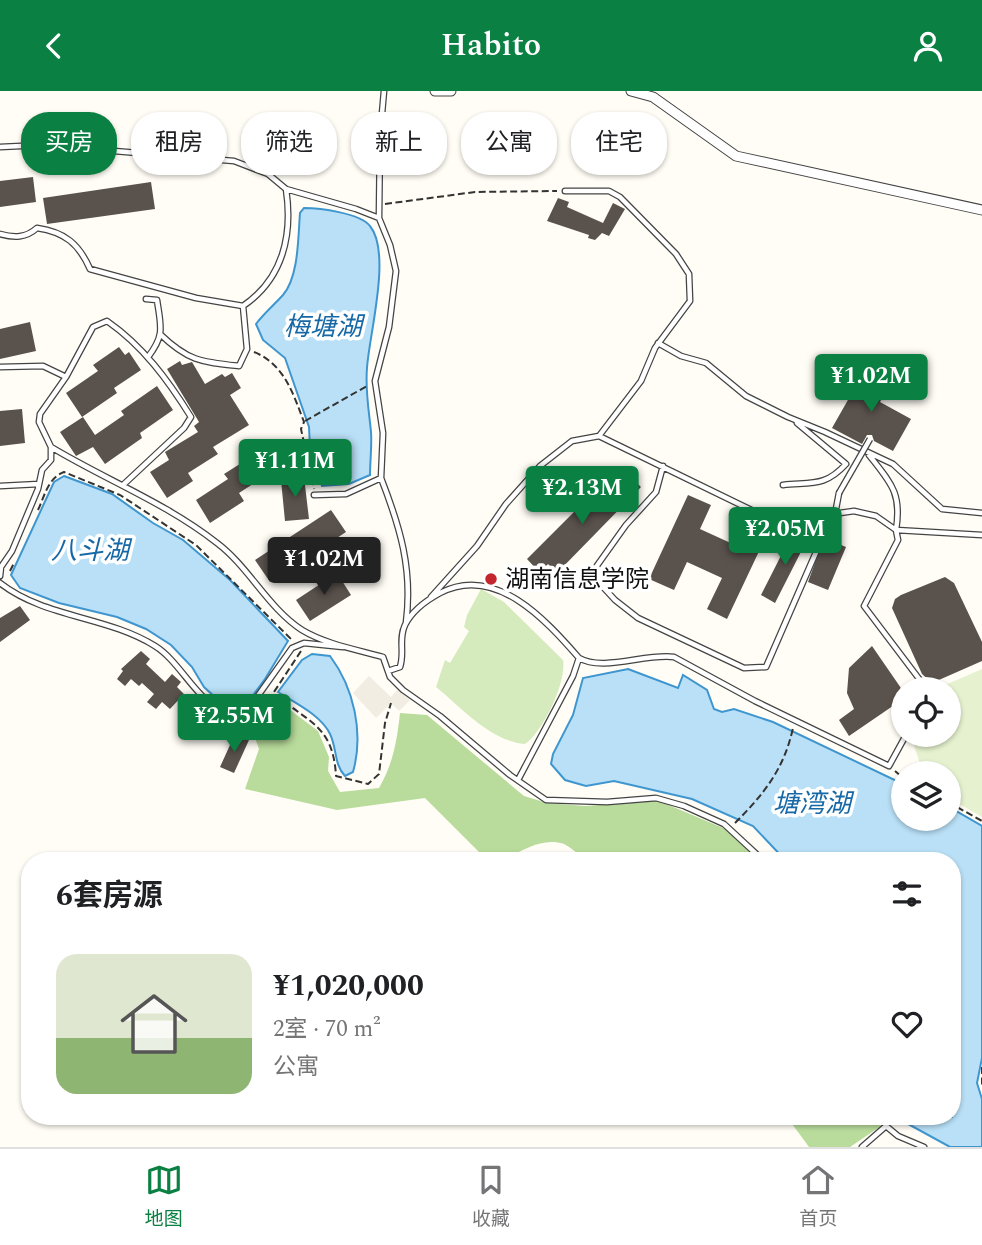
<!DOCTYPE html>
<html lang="zh">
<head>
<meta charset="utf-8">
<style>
	body { margin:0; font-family:Spectral,"Noto Sans SC",serif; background:#f2f2f2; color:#202124; height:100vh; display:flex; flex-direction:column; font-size:26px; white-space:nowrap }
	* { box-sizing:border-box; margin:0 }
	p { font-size:23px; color:#757577 }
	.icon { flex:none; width:38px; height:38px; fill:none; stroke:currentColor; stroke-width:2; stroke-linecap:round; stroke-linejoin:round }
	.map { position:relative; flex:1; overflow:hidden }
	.drawer { position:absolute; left:21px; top:761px; width:940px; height:273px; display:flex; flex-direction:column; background:#fff; border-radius:28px; box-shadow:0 2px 5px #0004 }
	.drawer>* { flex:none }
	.top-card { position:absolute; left:21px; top:21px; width:942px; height:63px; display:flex; gap:14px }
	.buttons { position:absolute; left:891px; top:586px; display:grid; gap:14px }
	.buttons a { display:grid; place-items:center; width:70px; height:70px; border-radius:50%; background:#fff; box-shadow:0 2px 5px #0004; font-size:35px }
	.price { position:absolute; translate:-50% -60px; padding:0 16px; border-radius:7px; background:#0b8043; color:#fff; font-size:23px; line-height:46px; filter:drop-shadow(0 2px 4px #0008) }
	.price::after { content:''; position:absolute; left:50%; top:42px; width:21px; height:16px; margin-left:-10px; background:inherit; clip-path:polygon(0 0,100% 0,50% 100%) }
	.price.active { background:#222; color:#fff }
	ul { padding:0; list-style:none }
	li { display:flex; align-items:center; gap:21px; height:175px; padding:0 35px }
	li+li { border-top:2px solid #e0e0e0 }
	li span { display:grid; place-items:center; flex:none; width:196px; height:140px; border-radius:21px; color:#555 }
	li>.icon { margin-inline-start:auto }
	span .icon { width:84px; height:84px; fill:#fffc; stroke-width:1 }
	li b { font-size:30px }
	h2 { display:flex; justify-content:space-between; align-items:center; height:84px; padding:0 35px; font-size:30px }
	.pill { padding:0 24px; border-radius:28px; background:#fff; box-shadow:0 2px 5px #0004; font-size:24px; line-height:63px }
	.pill.active { background:#0b8043; color:#fff }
	header { display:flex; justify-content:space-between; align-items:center; height:91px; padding:0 35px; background:#0b8043; color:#fff; font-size:32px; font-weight:600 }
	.tabs { display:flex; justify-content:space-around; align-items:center; height:98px; border-top:2px solid #e0e0e0; background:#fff; font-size:19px; color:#757577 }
	.tabs a { display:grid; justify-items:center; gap:4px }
	.tabs .active { color:#0b8043 }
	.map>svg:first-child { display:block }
	.green { fill:#d5ebbd }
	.forest { fill:#b9dc9c }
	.pitch { fill:#e6f2cf }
	.plaza { fill:#f1ede2 }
	.water { fill:#b9e0f7; stroke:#3f96cf; stroke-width:2 }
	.building { fill:#5a524d }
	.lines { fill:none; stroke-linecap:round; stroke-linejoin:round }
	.service-casing { stroke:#444; stroke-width:7 }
	.minor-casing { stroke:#444; stroke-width:11 }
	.path { stroke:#333; stroke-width:2; stroke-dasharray:7 3.5; stroke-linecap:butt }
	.service { stroke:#fff; stroke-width:4.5 }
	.minor { stroke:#fff; stroke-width:9 }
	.service-bridge-casing { stroke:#444; stroke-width:7; stroke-linecap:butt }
	.service-bridge { stroke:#fff; stroke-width:4.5 }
	.poi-dot { fill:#c4262e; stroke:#fff; stroke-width:2.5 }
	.labels { text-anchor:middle; stroke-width:7; stroke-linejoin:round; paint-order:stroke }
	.poi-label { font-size:24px; fill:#111; stroke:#fff; text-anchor:start }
	.water-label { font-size:26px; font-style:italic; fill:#1768a6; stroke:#fff }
</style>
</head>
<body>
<header><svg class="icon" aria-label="back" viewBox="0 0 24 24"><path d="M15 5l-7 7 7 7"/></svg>Habito<svg class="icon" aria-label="person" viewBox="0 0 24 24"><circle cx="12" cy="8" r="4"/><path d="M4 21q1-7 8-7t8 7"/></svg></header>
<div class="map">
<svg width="982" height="1056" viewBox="0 0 982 1056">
	<rect width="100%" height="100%" fill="#fffdf5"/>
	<path class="green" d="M481,498L504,511L563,569C567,590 543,641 525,653C490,650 462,617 436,596L445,569L450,572L469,540L464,536L467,524Z"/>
	<path class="forest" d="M273,606L318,640L329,666L328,680L340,701L379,697C393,673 397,650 400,622L427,624L524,705L547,712L585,715L659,710L728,739L760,770H587C580,765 571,756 564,753C535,744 514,770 488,770L425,707L337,719L245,698L259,658L251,636Z
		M787,1026H874L881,1035L850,1056H809Z"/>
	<path class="pitch" d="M982,578V726L949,707L948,682H923L914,654L916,644H948V598H936Z"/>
	<path class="plaza" d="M369,585L391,606L397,599L410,609L399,620L391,612L376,627L353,602Z"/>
	<path class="water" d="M304,117C319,117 360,122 370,135C392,162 369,244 367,277C365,299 369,320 371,341C372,355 370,370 370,384L349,393L322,395L310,357L309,336L285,267L263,249L256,233C264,222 274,214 283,204C299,185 298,146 300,122Z
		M64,385L112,403L153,432L183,449L230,489L288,550L265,588L243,618L234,617L233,613L216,607L204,596L192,576L171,554L146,538L117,526L59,512L20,497L11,484L54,391Z
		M312,563L330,565C354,597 364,642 353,681L345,685C334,674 337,657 330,643C321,624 295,612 278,601L302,569Z
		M628,578L678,597L683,584L707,599L714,618L722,621L734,618L773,631L903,693V728H948L949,716L982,735V967L977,992L982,1008V1056H950L899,1028L900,1026H952V770H786L753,735L692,708L614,690L586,695L565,689L551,673L553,663L573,624L583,587Z"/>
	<path class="building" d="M33,86L36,111L0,116V90Z
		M151,91L155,118L47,133L43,107Z
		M558,107L569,111L567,116L603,132L613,112L625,118L609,145L602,142L595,149L588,147L589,144L547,130Z
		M30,231L36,260L0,268V238Z
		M119,256L125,264L129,261L141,279L114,297L117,302L82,326L66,302L98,280L93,274Z
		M180,270L182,274L192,271L205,293L222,283L225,286L232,282L241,297L230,304L249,334L213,356L218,363L188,382L193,390L167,407L150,381L169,369L165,361L198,341L194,335L199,331L167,278Z
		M865,279L890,293L880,311L911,328L893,360L874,350L872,344H867L862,353L832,337Z
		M157,295L173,319L140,342L142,347L105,373L93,356L76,365L60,341L83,326L95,344L124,324L121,320Z
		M22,318L25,352L0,355V320Z
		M268,355L281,375L239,402L244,410L210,432L196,409L228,388L224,383Z
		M630,385L641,396L557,482L548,473L540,482L527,468L590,405L593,406L603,396L606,398L610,393L616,399Z
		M304,386L309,428L285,430L281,389Z
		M688,404L711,414L700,438L735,454L740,444L762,454L727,528L707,518L722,487L687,471L674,499L649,488Z
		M331,419L346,441L270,491L255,469Z
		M800,441L809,445L775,512L761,504L792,443L798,446Z
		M824,447L846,456L828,499L808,491Z
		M337,482L351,504L310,530L296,509Z
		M945,486L954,492L982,551V570L932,592L922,583L892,517L895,508L901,504Z
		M20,515L30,529L0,551V527Z
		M872,555L903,600V608L849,645L839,629L854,618L847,602L849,577Z
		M141,560L150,568L146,573L165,591L172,583L181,591L177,596L184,603L170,618L162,611L156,618L147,611L154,603L142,592L139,595L131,588L125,595L117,588L123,580L121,578Z
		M235,643L249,649L234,682L220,676Z"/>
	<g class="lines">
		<defs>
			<path id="service" d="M0,56L42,54L234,70L268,83L286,98C293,144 283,188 243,215L196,207L90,178C79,153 65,141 37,137C26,147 14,147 0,143
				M286,98L356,118L379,127L380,45L384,0
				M565,100H609L620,106L676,163L689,183L690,210L655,257L641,290L599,345
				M146,208L157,209C161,236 165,244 148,266
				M160,243C188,270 201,271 239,275L247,258L243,215
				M658,252L681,265L706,272L746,305L788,326L825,341L893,373L942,418L982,422
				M0,276L43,275L66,286
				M51,356L39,331L40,323L66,286L93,236L107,230C143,255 168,289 191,326L184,337L123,394
				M869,364C891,392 902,402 896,439L982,444
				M663,375L656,401L626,434L591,483L615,509L638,527L744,577L766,576L817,459L820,425
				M381,387C400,436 413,478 406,532
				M783,394C812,391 825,396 846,373L797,332
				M0,395L39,393
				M314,404L346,403L381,387L383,342L375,290L389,236L396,180L390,154L379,127
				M835,423L839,402
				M0,485L1,476L12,460L38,398L42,379L51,369V356C106,389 166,412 217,452C249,476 268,517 302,539C325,553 358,559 383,566L390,586L403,599L440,625L510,684L546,709L607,711L656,707L684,715L724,733L764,770
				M0,492C45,527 107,525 155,555C186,574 204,630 245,623L292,557L304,552L343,556
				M431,506L477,455L506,413L540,375L572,350L599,345L776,431L854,420L876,425L896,439L898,449L864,515L923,593L921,598
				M579,567C603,581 646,562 674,566L755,610L889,675L906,644
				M388,580L400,576C405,561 398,549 405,534C412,520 427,509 440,502C495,473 545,528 579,567L573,585L518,689
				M886,1035L898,1045L924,1056
				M862,1056L886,1035L884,1026"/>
			<path id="minor" d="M435,0H451
				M631,0L653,6L736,65L982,119"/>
		</defs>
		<use href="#service" class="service-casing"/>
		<use href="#minor" class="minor-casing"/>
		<path class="path" d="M385,113L475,101L557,100
			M254,261C284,273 293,302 304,331L301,338L314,398
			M305,330L367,295
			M38,419C45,404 48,387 64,381L120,404L196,454L291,548
			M10,480L14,472
			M301,560L274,601C305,632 333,631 336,685L368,693L379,683L385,632L391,612
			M895,680L903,687
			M948,711L982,730
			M735,732C764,703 784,678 793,637
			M982,976V994"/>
		<use href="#service" class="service"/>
		<use href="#minor" class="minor"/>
		<defs>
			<path id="service-bridge" d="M839,402L870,348"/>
		</defs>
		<use href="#service-bridge" class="service-bridge-casing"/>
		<use href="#service-bridge" class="service-bridge"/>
	</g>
	<circle class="poi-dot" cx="491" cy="488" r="7"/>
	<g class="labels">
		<g class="poi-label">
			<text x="505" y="496">湖南信息学院</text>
		</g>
		<g class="water-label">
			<text x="323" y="244">梅塘湖</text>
			<text x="90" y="468">八斗湖</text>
			<text x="812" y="721">塘湾湖</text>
		</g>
	</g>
</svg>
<div class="buttons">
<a><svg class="icon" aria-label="locate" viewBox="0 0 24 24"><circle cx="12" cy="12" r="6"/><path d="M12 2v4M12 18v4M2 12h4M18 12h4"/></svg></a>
<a><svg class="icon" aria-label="layers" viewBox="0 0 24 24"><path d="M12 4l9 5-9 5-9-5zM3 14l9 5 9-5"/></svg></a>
</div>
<b class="price" style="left:871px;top:323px">¥1.02M</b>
<b class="price" style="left:295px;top:408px">¥1.11M</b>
<b class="price" style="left:582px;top:435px">¥2.13M</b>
<b class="price" style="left:785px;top:476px">¥2.05M</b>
<b class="price active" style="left:324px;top:506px">¥1.02M</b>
<b class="price" style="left:234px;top:663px">¥2.55M</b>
<div class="top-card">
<a class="pill active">买房</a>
<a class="pill">租房</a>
<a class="pill">筛选</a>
<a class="pill">新上</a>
<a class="pill">公寓</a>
<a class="pill">住宅</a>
</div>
<section class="drawer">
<h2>6套房源<svg class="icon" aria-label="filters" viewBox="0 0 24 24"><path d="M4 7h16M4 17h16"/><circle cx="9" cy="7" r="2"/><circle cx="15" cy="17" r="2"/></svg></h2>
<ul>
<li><span style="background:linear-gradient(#dfe7d0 60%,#8fb573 0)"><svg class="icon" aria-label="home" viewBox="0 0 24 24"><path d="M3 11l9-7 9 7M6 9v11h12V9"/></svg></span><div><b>¥1,020,000</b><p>2室 · 70 m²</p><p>公寓</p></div><svg class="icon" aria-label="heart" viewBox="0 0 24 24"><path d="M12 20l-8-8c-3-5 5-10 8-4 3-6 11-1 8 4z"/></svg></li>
</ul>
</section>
</div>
<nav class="tabs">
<a class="active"><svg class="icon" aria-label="map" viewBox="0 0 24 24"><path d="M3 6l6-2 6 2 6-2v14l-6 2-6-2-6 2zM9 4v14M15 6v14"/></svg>地图</a>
<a><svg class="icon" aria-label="saved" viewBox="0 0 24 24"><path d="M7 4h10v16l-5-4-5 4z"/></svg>收藏</a>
<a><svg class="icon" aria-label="home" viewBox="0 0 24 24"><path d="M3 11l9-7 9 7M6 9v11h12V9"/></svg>首页</a>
</nav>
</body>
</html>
